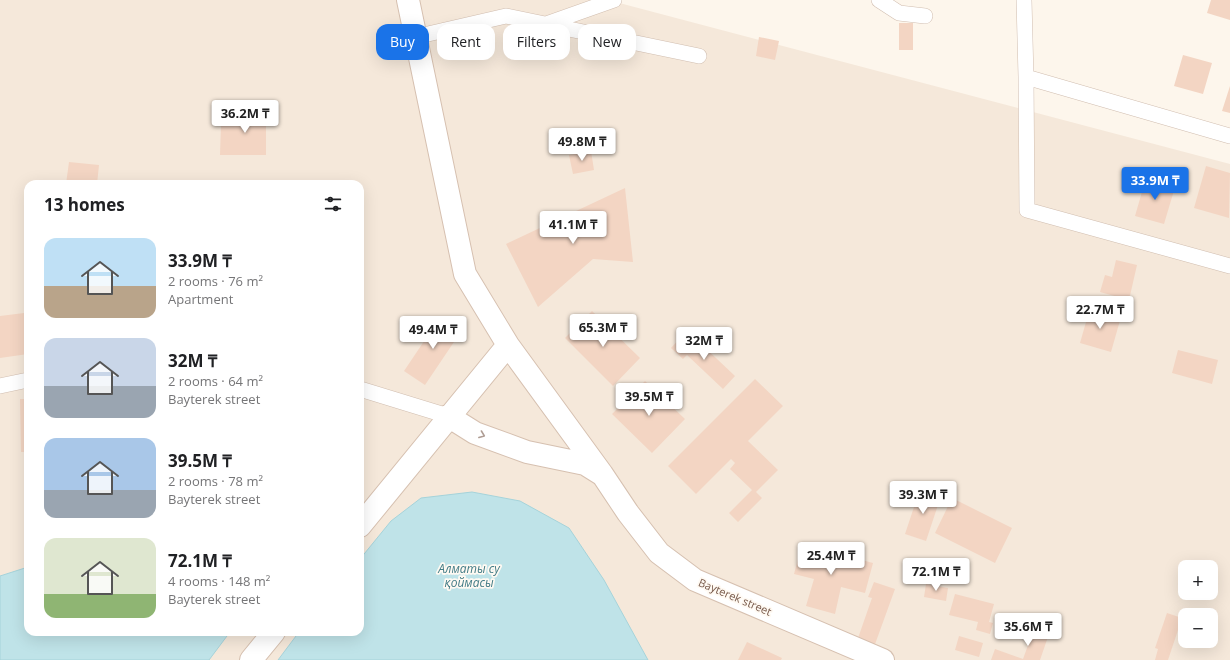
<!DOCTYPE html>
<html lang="en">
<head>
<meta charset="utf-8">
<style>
	body { margin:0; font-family:"Open Sans",sans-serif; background:#f6f6f6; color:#202124; height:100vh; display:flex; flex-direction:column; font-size:15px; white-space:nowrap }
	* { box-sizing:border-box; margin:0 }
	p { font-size:13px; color:#757577 }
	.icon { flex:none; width:22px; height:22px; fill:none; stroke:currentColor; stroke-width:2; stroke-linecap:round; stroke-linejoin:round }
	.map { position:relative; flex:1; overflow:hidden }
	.details { position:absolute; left:24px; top:180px; width:340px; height:456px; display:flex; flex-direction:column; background:#fff; border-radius:12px; box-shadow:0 4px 16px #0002 }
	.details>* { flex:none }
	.top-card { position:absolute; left:376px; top:24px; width:380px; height:36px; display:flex; gap:8px }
	.fabs { position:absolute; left:1178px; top:560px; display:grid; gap:8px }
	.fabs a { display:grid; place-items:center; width:40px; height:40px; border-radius:8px; background:#fff; box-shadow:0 4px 16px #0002; font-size:20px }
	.price { position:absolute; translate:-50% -34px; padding:0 9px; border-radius:4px; background:#fff; color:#222; font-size:13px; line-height:26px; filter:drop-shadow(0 1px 2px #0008) }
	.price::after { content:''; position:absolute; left:50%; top:24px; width:12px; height:9px; margin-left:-6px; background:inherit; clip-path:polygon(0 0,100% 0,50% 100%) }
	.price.active { background:#1a73e8; color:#fff }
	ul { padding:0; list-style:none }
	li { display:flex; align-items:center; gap:12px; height:100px; padding:0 20px }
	li span { display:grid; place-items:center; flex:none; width:112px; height:80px; border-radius:12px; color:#555 }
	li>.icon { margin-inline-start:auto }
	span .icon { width:48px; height:48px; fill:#fffc; stroke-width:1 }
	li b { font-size:17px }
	h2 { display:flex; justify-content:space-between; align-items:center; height:48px; padding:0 20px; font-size:17px }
	.pill { padding:0 14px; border-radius:12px; background:#fff; box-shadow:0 4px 16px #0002; font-size:14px; line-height:36px }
	.pill.active { background:#1a73e8; color:#fff }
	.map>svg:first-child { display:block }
	.residential { fill:#f5e8da; fill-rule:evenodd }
	.water { fill:#bfe3e8; stroke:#a5d3da }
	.building { fill:#f3d5c3 }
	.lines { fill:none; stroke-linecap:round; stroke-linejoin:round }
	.street-casing { stroke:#d1beb0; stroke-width:16 }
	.secondary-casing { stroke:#d6c0b0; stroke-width:24 }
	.street { stroke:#fff; stroke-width:15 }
	.secondary { stroke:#fff; stroke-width:22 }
	.oneway { stroke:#af9d94 }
	.labels { text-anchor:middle; stroke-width:3.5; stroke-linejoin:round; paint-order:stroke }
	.street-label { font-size:11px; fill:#7a5c4d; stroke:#fffaf3 }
	.water-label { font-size:12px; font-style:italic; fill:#437c86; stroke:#fffaf3 }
</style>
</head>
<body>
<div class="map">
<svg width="1230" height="660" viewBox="0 0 1230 660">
	<rect width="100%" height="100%" fill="#fdf6ec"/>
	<path class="residential" d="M0,0H608L1230,164V660H0ZM28,184H360V632H28ZM1185,567H1211V593H1185ZM1185,615H1211V641H1185Z"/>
	<path class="water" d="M472,492L520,501L569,528L604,580L648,660H278L299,632H360V559L391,521L421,498Z
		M28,567V632H230L209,660H0V576Z"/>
	<path class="building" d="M1211,0H1230V20L1207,13Z
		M899,23H913V50H899Z
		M759,37L779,41L775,60L756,56Z
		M1183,55L1212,63L1203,94L1174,86Z
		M1230,86V113L1222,111Z
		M239,105H259V118L266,117V155H220L221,124H239Z
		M591,151L594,170L573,174L569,155Z
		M69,162L99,165L97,184H66Z
		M1206,166L1230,173L1229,218L1194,208Z
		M1146,178L1175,187L1164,224L1135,216Z
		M625,188L633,262L593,259L538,307L506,244Z
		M1116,260L1137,265L1129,300L1100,292L1105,275L1112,277Z
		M1090,308L1121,317L1111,352L1080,343Z
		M592,311L640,358L613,386L565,338Z
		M24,313L28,354L0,358V316Z
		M441,316L462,330L425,385L404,371Z
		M683,335L693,346L698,341L735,376L723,389L687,355L683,359L671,348Z
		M1178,350L1218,360L1212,384L1172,373Z
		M755,379L783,406L748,441L778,470L756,492L762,498L738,522L729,513L752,490L730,469L735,463L731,459L696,494L668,466Z
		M645,381L685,419L652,453L612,414Z
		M20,399H28V452H21Z
		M920,489L941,496L926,541L905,534Z
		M952,498L1012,528L995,563L935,533Z
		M802,544L873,563L865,593L841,587L835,614L806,606L814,579L794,574Z
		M874,582L895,589L874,647L857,641L872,598L868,597Z
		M926,584L948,588L946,601L924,597Z
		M955,594L994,604L989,622L993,623L990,634L976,630L978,622L949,615Z
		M1167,613L1182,618L1168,660H1155L1158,649L1155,648Z
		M1035,626L1050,631L1040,660H991L995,649L1023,659Z
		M959,636L983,643L979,657L955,650Z
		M747,642L782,658L781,660H738Z"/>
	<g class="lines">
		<defs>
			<path id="street" d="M879,0L899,13L925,16
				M1024,0L1026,77L1230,136
				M546,24L614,0
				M415,37L506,16L699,56
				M1026,77L1027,210L1230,266
				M0,386L28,380
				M360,389L448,416"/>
			<path id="secondary" d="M408,0L465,274L508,345L602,474L628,513L659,553L695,580L883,660
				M448,416L475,433L527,452L585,464L601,474
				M360,526L508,345
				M251,660L274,632"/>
		</defs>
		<use href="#street" class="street-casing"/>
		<use href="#secondary" class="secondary-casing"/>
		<use href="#street" class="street"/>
		<use href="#secondary" class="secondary"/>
	</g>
	<defs><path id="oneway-chevron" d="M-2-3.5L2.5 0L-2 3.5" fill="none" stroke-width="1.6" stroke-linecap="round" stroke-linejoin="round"/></defs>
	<use class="oneway" href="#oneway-chevron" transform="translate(482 435) rotate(21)"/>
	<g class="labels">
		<g class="street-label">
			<text transform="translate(735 597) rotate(23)" y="4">Bayterek street</text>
		</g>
		<g class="water-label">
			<text x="469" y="573">Алматы су<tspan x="469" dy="14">қоймасы</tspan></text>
		</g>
	</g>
</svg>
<div class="fabs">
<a>+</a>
<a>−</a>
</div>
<b class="price" style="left:245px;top:134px">36.2M ₸</b>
<b class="price" style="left:582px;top:162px">49.8M ₸</b>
<b class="price active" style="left:1155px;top:201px">33.9M ₸</b>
<b class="price" style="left:573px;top:245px">41.1M ₸</b>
<b class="price" style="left:1100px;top:330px">22.7M ₸</b>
<b class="price" style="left:603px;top:348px">65.3M ₸</b>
<b class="price" style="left:433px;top:350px">49.4M ₸</b>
<b class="price" style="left:704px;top:361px">32M ₸</b>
<b class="price" style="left:649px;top:417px">39.5M ₸</b>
<b class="price" style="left:923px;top:515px">39.3M ₸</b>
<b class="price" style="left:831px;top:576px">25.4M ₸</b>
<b class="price" style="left:936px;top:592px">72.1M ₸</b>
<b class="price" style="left:1028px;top:647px">35.6M ₸</b>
<div class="top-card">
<a class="pill active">Buy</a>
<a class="pill">Rent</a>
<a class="pill">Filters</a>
<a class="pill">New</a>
</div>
<section class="details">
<h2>13 homes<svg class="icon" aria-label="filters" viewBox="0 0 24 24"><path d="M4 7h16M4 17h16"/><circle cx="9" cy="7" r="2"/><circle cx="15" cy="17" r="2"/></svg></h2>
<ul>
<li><span style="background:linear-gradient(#bfe0f5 60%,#b9a48a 0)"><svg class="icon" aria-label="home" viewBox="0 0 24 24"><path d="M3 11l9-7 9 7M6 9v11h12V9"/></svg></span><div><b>33.9M ₸</b><p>2 rooms · 76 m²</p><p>Apartment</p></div></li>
<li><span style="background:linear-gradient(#c9d6e8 60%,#9aa5b1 0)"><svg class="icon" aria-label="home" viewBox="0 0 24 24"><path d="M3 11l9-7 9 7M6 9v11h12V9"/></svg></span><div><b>32M ₸</b><p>2 rooms · 64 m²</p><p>Bayterek street</p></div></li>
<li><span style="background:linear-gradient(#a9c7e8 65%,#9aa5b1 0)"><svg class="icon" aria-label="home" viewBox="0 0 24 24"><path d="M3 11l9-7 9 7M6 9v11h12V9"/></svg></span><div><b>39.5M ₸</b><p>2 rooms · 78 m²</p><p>Bayterek street</p></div></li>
<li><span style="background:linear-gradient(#dfe7d0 70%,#8fb573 0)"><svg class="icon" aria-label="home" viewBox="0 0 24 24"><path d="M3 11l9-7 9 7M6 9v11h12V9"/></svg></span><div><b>72.1M ₸</b><p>4 rooms · 148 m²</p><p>Bayterek street</p></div></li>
</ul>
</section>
</div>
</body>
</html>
